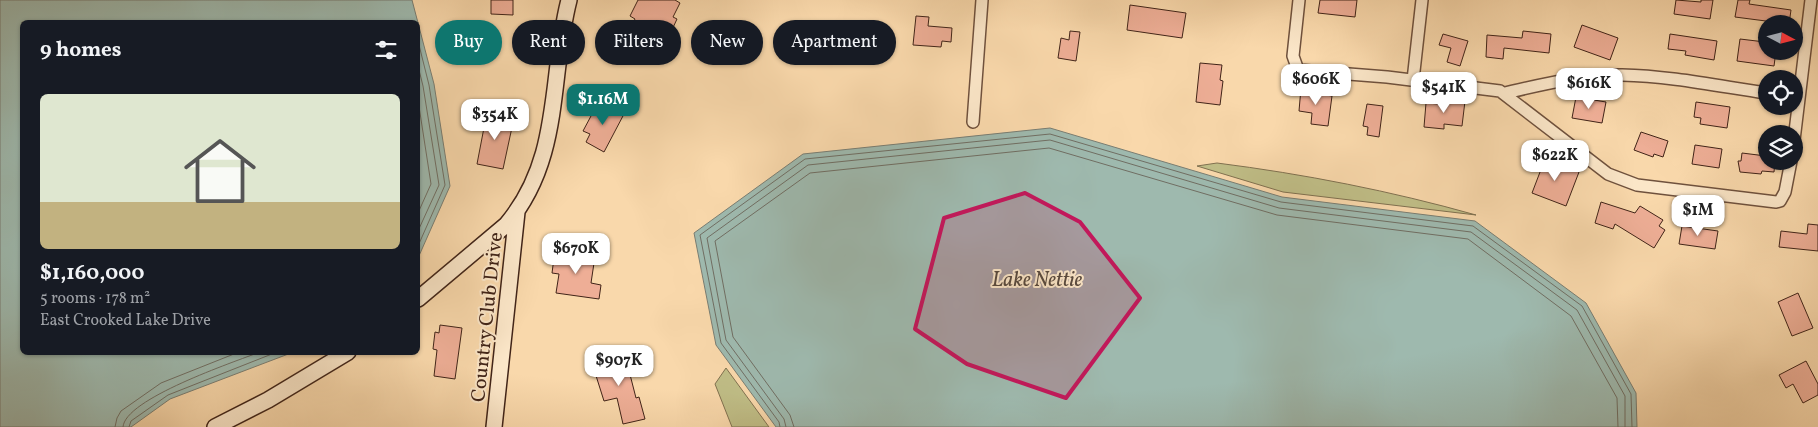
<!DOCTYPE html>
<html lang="en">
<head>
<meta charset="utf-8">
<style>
	body { margin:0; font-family:Vollkorn,serif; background:#20242c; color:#f1f3f6; height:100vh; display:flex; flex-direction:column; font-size:19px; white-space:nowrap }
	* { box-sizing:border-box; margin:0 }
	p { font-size:16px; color:#9ea1a6 }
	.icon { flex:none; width:28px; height:28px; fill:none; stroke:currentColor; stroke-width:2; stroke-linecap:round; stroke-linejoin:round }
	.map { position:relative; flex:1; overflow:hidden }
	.drawer { position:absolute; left:20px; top:20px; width:400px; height:335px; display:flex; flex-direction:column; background:#171b24; border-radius:8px; box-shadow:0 1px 4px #0004 }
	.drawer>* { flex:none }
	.top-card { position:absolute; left:435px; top:20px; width:475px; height:45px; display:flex; gap:10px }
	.needle { width:32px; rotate:97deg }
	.fabs { position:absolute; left:1758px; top:15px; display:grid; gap:10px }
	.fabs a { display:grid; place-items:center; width:45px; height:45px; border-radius:50%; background:#171b24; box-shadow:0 1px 4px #0004; font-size:25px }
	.price { position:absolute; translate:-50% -42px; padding:0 11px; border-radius:10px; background:#fff; color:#222; font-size:16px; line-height:32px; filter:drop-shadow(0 1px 2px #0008) }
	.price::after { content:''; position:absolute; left:50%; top:30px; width:15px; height:11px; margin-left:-8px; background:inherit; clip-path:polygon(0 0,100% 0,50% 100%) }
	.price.current { background:#0f766e; color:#fff }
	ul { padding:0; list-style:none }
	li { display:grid; align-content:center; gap:10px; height:265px; padding:0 20px }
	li+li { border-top:1px solid #363941 }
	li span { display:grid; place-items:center; height:155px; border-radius:8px; color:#555 }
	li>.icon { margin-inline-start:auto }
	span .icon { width:90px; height:90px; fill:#fffc; stroke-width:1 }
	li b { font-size:21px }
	h2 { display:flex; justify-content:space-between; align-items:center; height:60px; padding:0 20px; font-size:21px }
	.chip { padding:0 18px; border-radius:22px; background:#171b24; box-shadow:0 1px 4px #0004; font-size:18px; line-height:45px }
	.chip.current { background:#0f766e; color:#fff }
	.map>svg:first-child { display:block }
	.green { fill:#c0be87; stroke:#807150 }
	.water { fill:#9eb9ae; stroke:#797d72 }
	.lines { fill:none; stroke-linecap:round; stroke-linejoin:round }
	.shore { stroke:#706e63; stroke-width:1 }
	.building { fill:#eeae96; stroke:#412418 }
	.street-casing { stroke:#6f513d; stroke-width:14 }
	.secondary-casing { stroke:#412418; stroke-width:18 }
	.street { stroke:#fbe6c8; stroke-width:11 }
	.secondary { stroke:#fbe6c8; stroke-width:15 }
	.marked { fill:#c2185b; fill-opacity:0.2; stroke:#c2185b; stroke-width:4; stroke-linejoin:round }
	.labels { text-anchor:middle; stroke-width:4; stroke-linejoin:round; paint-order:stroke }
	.street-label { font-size:20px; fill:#412418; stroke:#fbe6c8 }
	.water-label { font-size:21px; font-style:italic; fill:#58493e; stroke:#fbe6c8 }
</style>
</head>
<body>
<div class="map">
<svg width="1818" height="427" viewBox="0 0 1818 427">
	<rect width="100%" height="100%" fill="#f9d8ab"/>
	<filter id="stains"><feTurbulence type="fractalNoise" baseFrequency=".004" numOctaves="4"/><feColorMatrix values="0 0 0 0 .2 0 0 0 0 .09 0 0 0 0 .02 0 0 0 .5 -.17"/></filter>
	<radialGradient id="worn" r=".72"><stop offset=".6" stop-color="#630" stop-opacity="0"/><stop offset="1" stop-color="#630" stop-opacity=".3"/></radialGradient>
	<path class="green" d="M1217,163C1304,174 1391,191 1476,215L1283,192L1197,166Z
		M726,368L769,427H732L715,384Z"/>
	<path class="water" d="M0,0H412L434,84L450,186L418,258V22H22V352L291,353L170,399L131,427H0Z
		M1050,128L1282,197L1475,221L1586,303L1636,393L1637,427H776L716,345L694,233L803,154Z"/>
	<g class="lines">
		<path class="shore" d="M418,41L429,85L445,185L418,246
			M418,66L423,86L439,185L418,231
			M418,100L431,184L418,213
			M115,427L117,418L121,411L161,383L239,352
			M123,427C124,399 234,362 260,352
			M129,427L131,421L168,395L277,352
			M780,427L779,422L721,343L700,235L805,159L1050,134L1281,202L1473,226L1582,306L1631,394L1632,427
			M786,427L784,419L726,340L707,238L808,165L1050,140L1279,208L1471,232L1577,310L1625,396V427
			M794,427L790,415L733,337L715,241L810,173L1049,148L1277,215L1468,239L1571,316L1617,398L1618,427"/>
	</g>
	<path class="building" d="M491,0H513V15L491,14Z
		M638,0H675L680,3L673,17L677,19L670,34L653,24L647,35L631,27L635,19L630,16Z
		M1320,0H1357L1355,17L1318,13Z
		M1676,0L1701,2V0H1713L1710,19L1674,14Z
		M1738,0H1750L1749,4L1791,10L1789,24L1735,17Z
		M1130,5L1186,13L1182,38L1127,30Z
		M916,16L929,17L928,26L952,28L951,42L942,41L941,47L913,45Z
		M1582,25L1618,38L1610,60L1574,47Z
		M1070,31L1080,32L1076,61L1058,58L1061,38L1069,40Z
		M1523,31L1551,34L1549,53L1504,48L1503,59L1486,57L1487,35L1522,38Z
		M1443,34L1468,41L1460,66L1447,62L1451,48L1439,45Z
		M1670,34L1717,41L1714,60L1685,55L1686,51L1668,49Z
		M1740,39L1765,42L1766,51H1776L1774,66L1737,61Z
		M1200,63L1222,65L1220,80L1223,81L1220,105L1196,102Z
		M1301,88L1321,91L1320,94L1332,96L1328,126L1311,124L1312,113L1299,111Z
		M1576,97L1606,102L1602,123L1572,118Z
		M1439,98L1465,101L1462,126L1444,124V129L1424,127L1426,103L1439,104Z
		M599,101L624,114L604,152L586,142L590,134L583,131Z
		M1696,102L1730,107L1727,128L1700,124L1701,118L1694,117Z
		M1367,104L1383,106L1379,137L1367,135L1368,127L1363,126Z
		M487,112L514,118L503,169L477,164Z
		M1641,132L1668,141L1663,157L1654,154L1653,157L1634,150Z
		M1695,145L1722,149L1719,168L1692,164Z
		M1742,153L1766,156V161H1775L1774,172L1762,171L1761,174L1740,172L1738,161H1741Z
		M1545,159L1579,172L1566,206L1532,193Z
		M1601,202L1635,213L1640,206L1663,220L1659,226L1665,230L1654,248L1615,224L1613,229L1595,223Z
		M1808,224L1818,225V251L1779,247L1781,231L1807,234Z
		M1682,226L1718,231L1715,249L1679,244Z
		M571,246L589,249L587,262L594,263L591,283L601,285L599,299L556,293L559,274L552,273L554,258L569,260Z
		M1798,293L1813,328L1792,336L1778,302Z
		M440,325L462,328L455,379L434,376L437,350L433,349L435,332L439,333Z
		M625,355L636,398L639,397L645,419L623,424L617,398L604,401L592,363Z
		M1806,361L1818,384V395L1803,403L1793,384L1786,388L1779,375Z"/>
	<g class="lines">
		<defs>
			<path id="street" d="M1299,0L1293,56L1298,70L1387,77L1500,91L1608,174L1637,185L1776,202L1780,201L1785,192L1791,161
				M1413,80L1422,0
				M1505,93C1540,85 1585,74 1622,75C1670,76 1718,86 1766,93
				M973,122L982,0
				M1794,140L1811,0"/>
			<path id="secondary" d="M418,299L506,225C563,158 549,77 569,0
				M215,427L268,400L348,352
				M494,427L517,212"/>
		</defs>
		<use href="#street" class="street-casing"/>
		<use href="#secondary" class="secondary-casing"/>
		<use href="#street" class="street"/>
		<use href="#secondary" class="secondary"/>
	</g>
	<path class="marked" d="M1025,193L1080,222L1140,298L1066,398L967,364L915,329L944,218Z"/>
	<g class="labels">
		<g class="street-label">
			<text transform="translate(486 317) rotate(-84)" y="7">Country Club Drive</text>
		</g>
		<g class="water-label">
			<text x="1037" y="286">Lake Nettie</text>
		</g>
	</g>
	<rect width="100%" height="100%" filter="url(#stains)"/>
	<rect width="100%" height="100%" fill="url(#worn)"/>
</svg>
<div class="fabs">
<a><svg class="needle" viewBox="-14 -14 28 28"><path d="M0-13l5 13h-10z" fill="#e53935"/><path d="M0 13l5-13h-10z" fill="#9ea1a6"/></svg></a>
<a><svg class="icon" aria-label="locate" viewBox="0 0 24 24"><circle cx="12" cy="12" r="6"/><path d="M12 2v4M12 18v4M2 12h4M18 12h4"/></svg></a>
<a><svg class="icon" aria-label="layers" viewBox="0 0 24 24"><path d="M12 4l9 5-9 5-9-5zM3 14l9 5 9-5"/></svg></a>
</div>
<b class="price" style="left:1316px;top:106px">$606K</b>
<b class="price" style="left:1589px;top:110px">$616K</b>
<b class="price" style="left:1444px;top:114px">$541K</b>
<b class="price current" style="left:603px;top:126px">$1.16M</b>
<b class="price" style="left:495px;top:141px">$354K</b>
<b class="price" style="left:1555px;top:182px">$622K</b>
<b class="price" style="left:1698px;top:237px">$1M</b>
<b class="price" style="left:576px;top:275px">$670K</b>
<b class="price" style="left:619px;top:387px">$907K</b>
<div class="top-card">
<a class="chip current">Buy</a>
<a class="chip">Rent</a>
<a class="chip">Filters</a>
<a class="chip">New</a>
<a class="chip">Apartment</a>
</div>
<section class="drawer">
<h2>9 homes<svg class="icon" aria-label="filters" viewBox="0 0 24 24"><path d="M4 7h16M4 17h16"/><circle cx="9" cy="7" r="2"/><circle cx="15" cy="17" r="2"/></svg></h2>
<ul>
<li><span style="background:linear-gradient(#dfe7d0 70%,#c2b280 0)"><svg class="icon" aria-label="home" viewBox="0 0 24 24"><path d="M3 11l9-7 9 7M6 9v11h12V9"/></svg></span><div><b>$1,160,000</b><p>5 rooms · 178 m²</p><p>East Crooked Lake Drive</p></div></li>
</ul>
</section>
</div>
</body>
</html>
